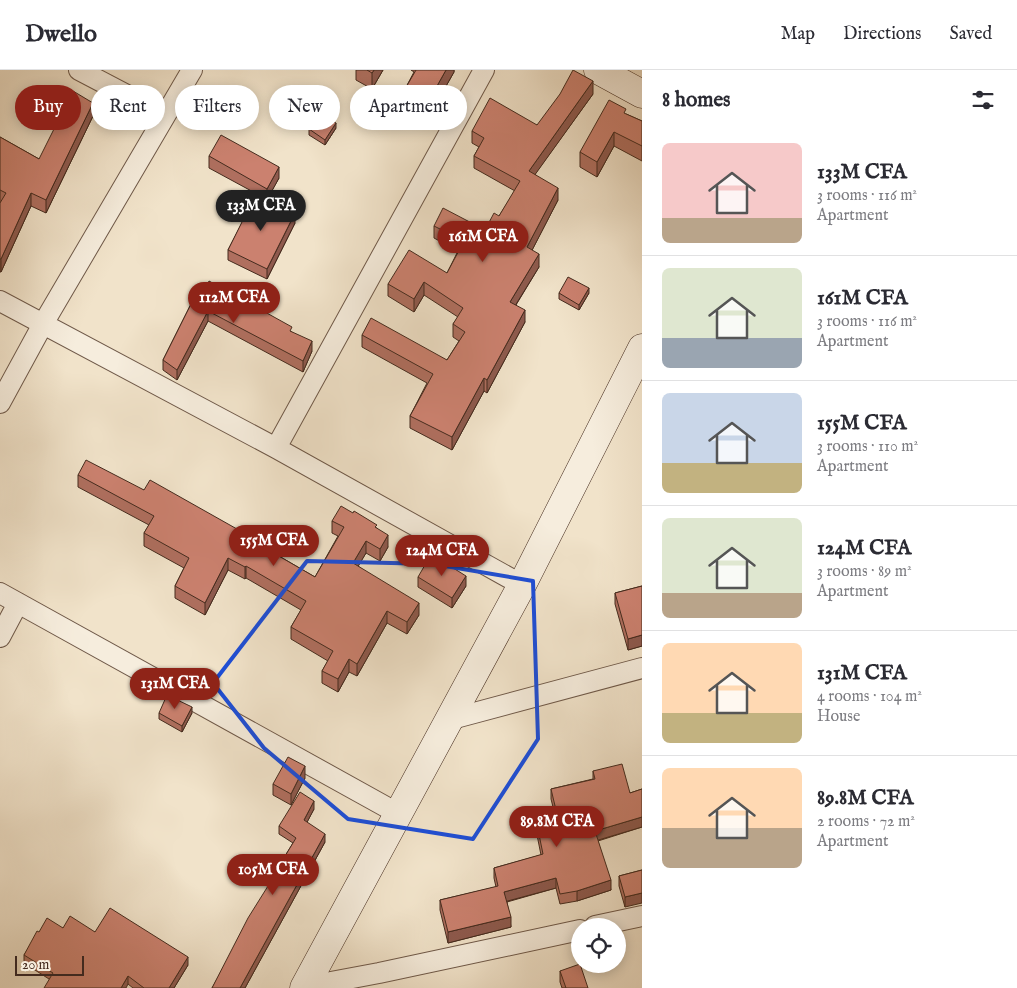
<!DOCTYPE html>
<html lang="en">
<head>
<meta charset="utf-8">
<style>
	body { margin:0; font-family:"IM FELL English",serif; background:#f2f2f3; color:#2b2b33; height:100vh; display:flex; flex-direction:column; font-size:19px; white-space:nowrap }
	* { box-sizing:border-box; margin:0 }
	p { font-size:16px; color:#7c7c81 }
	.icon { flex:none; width:28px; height:28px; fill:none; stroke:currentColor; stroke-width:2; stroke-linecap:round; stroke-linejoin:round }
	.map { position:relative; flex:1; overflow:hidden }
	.panel { display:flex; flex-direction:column; background:#fff; width:375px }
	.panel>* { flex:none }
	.guide { position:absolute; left:15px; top:15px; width:475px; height:45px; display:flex; gap:10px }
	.buttons { position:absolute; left:571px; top:848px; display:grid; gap:10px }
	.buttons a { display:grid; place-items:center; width:55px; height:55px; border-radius:50%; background:#fff; box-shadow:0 2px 12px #0003; font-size:25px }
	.scale { position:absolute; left:15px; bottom:12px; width:69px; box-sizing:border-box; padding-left:5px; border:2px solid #442b1e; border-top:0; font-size:14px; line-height:18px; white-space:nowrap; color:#442b1e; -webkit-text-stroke:4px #f6eddd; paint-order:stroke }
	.price { position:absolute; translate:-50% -42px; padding:0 11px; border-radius:18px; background:#8f2418; color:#fff; font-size:16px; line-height:32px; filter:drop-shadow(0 1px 2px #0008) }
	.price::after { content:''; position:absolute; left:50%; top:30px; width:15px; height:11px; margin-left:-8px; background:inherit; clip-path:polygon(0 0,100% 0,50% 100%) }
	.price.on { background:#222; color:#fff }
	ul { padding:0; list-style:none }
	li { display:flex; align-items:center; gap:15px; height:125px; padding:0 20px }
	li+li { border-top:1px solid #e1e1e2 }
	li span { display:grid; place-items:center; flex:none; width:140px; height:100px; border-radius:8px; color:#555 }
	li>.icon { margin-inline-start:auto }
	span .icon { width:60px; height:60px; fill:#fffc; stroke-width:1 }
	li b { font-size:21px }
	h2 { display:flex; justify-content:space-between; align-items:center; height:60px; padding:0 20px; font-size:21px }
	.chip { padding:0 18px; border-radius:22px; background:#fff; box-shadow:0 2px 12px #0003; font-size:18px; line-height:45px }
	.chip.on { background:#8f2418; color:#fff }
	header { display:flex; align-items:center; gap:30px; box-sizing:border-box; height:70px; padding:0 25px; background:#fff; border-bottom:1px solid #e1e1e2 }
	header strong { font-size:24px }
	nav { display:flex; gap:28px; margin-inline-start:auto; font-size:18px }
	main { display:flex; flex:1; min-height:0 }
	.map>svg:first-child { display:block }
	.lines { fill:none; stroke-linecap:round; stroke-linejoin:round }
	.street-casing { stroke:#6f5949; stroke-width:22 }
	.secondary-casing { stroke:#442b1e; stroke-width:29 }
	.street { stroke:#f6eddd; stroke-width:20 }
	.secondary { stroke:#f6eddd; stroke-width:28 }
	.wall { fill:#af6f5f; stroke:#442b1e }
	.shaded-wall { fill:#8e5a4e; stroke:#442b1e }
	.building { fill:#cb816f; stroke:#442b1e }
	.marked { fill:none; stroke:#1d4ed8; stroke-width:4; stroke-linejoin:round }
</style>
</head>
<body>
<header>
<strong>Dwello</strong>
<nav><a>Map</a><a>Directions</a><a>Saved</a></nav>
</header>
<main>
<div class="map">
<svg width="642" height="918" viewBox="0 0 642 918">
	<rect width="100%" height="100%" fill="#f1e3ca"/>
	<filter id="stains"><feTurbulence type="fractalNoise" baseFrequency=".004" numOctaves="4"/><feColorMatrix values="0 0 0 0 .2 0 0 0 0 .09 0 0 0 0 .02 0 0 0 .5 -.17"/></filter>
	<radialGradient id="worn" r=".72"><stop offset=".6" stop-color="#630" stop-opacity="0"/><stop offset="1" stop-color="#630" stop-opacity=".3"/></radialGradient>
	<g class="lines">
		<defs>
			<path id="street" d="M79,0L165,45
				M0,231L276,378L522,515
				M0,333L43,254L192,0
				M276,378L484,0
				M0,523L397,743
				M0,567L18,533
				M448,650L642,598
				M595,856L642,846
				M304,917L379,903L580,860"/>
			<path id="secondary" d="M598,0L642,24
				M304,918L522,515L642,278"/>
		</defs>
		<use href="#street" class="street-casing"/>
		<use href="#secondary" class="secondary-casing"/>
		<use href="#street" class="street"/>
		<use href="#secondary" class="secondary"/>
	</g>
	<path class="wall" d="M356,0H383L372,19L356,10Z
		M411,0H454V2L428,48L405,35V19L414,2Z
		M593,24L535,104L558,130L532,180L539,197L516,235L525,252L487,323L484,321L452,380L410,358V346L427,313L362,277V265L447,290L459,271L453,267V254L458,247L424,225L414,242L388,226V214L447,203L458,181L434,168V156L485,160L499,146L515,121L474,98V86L479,77L472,73V61L537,55Z
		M626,44L642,51V91L614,76L597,107L580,97V82Z
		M93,46L46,143L31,136L1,202H0V67L39,89Z
		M336,58L325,75L309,65V59Z
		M209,86L279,108L267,129L295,153L267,209L228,190V180L257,124L209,98Z
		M198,220L292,262L312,281L303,302L208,251L177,310L163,300V290Z
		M559,223H589L579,240L559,229Z
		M78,405L144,420L260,475L315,507L338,466L332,463V451L377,458L388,477L380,491L366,483L358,496L419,545L407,564L387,553L357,606L349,602L338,622L322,613V601L328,591L291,569V557L301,540L246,508L245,509L228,500L205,545L175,528V516L184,498L144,476V463L149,455L78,417Z
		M440,494L466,516L452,538L418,517V507Z
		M642,516V576L628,580L615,534V523Z
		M159,643H192L182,662L159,649Z
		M593,701L630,723L642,719V757L598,771L611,820L577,831L560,834L556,818L507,832L511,857L448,873L440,840V830L496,817L494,808V798L541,785L535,755V745L554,741L551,729V719L593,709Z
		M305,708L291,735L273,725V714Z
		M314,739L307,752L325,772L245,918H212L282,795V791L293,773L279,764V756Z
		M642,800L625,837L619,816V806Z
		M63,858L95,862L188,895L174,918H133L128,914L49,909L24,893V885L39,862Z
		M560,901L588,918H562L560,912Z"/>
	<path class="shaded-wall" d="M374,0H383L372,19V3Z
		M446,0H454V2L428,48V32Z
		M593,11V24L529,113V101Z
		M93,33V46L46,143V130Z
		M336,53V58L325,75V70Z
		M614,62V76L597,107V92Z
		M279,97V108L267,130V119Z
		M558,118V130L527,190V177Z
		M31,123V136L1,202V189Z
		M295,143V153L267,209V199Z
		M539,184V197L510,244V232Z
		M424,212V225L414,242V229Z
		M589,218V223L579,240V235Z
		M525,240V252L487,323V310Z
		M208,241V251L177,310V300Z
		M312,271V281L303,302V291Z
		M484,308V321L452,380V367Z
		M388,465V477L380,491V479Z
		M366,471V483L353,505V493Z
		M228,488V500L205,545V533Z
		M246,496V508L245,509V497Z
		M466,506V516L452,538V528Z
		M419,533V545L407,564V552Z
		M387,541V553L357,606V594Z
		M642,565V576L628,580V569Z
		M349,589V602L338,622V609Z
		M192,637V643L182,662V656Z
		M305,696V708L291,735V724Z
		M314,731V739L304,758V750Z
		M642,747V757L595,771V761Z
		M325,764V772L245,918H240Z
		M556,808V818L504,832V822Z
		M611,810V820L577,831V821Z
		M642,823V833L625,837V827Z
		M511,847V857L448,873V862Z
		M188,887V895L174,918H169Z
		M128,906V914L126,918H121Z"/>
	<path class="building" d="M367,0H374L372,3Z
		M416,0H446L428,32L405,19Z
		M573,0L593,11L529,101L558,118L527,177L539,184L510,232L525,240L487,310L484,308L452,367L410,346L433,304L362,265L371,248L447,290L465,262L453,254L463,238L424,212L414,229L388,214L409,180L447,203L464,171L434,156L443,138L485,160L494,143L499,146L520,111L474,86L484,68L472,61L490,28L537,55L560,24Z
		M73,21L93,33L46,130L31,123L1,189H0V133L6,123L0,120V67L39,89Z
		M609,30L626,39L624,43L642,51V76L614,62L597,92L580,82Z
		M319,42L336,53L325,70L309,59Z
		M221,65L279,97L267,119L209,86Z
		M256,124L295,143L267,199L228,180Z
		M568,207L589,218L579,235L559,223Z
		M209,211L292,257L290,261L312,271L303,291L208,241L177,300L163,290L198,220L204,223Z
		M86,390L144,420L150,410L260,472L258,474L315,507L344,457L332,451L341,436L353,443L354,441L377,455L375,457L388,465L380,479L366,471L353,493L419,533L407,552L387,541L357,594L349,589L338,609L322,601L333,581L291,557L306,531L246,496L245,497L228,488L205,533L175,516L189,488L144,463L154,446L78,405Z
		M429,488L440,494L442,491L466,506L452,528L418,507Z
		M642,516V565L628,569L615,523Z
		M167,625L192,637L182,656L159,643Z
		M288,687L305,696L291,724L273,714Z
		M622,694L630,723L642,719V747L595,761L611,810L577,821L560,824L556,808L504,822L511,847L448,862L440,830L498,816L494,798L543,784L535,745L556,740L551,719L595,709L593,701Z
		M300,722L314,731L304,750L325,764L240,918H212L248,848L283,792L282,791L296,768L279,756Z
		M642,800V823L625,827L619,806Z
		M110,838L188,887L169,918H144L128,906L121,918H44L53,903L24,885L37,861L39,862L47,848L63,858L70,846L95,862Z
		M580,894L588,918H566L560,901Z"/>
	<path class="marked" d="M307,491L433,494L533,511L538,669L473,769L348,749L264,678L213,613Z"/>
	<rect width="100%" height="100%" filter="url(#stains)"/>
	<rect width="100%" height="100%" fill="url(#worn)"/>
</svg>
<div class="buttons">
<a><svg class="icon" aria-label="locate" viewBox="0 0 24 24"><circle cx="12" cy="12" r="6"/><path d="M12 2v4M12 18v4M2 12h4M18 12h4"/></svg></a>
</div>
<div class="scale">20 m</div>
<b class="price on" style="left:261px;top:162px">133M CFA</b>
<b class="price" style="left:483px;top:193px">161M CFA</b>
<b class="price" style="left:234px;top:254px">112M CFA</b>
<b class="price" style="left:274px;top:497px">155M CFA</b>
<b class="price" style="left:442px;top:507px">124M CFA</b>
<b class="price" style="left:175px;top:640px">131M CFA</b>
<b class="price" style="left:557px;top:778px">89.8M CFA</b>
<b class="price" style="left:273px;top:826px">105M CFA</b>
<div class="guide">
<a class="chip on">Buy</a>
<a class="chip">Rent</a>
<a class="chip">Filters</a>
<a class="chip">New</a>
<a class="chip">Apartment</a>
</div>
</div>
<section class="panel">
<h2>8 homes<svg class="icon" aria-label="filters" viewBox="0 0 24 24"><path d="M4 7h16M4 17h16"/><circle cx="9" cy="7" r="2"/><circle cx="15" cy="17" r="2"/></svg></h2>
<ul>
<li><span style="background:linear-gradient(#f6c9c9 75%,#b9a48a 0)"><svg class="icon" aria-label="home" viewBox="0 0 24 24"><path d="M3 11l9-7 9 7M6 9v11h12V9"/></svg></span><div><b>133M CFA</b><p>3 rooms · 116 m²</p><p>Apartment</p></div></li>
<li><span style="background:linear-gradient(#dfe7d0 70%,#9aa5b1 0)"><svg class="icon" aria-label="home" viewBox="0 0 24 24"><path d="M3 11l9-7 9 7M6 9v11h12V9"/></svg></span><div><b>161M CFA</b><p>3 rooms · 116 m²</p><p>Apartment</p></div></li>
<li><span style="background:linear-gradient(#c9d6e8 70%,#c2b280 0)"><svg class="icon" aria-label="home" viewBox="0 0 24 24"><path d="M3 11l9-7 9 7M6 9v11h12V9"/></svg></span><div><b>155M CFA</b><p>3 rooms · 110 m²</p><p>Apartment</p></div></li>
<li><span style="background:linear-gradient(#dfe7d0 75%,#b9a48a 0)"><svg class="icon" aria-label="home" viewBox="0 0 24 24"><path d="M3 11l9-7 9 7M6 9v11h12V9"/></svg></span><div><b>124M CFA</b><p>3 rooms · 89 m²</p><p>Apartment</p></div></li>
<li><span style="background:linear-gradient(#ffd9b3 70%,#c2b280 0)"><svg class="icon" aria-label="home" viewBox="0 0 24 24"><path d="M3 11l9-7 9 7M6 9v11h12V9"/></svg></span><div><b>131M CFA</b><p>4 rooms · 104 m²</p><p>House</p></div></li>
<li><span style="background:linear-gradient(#ffd9b3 60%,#b9a48a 0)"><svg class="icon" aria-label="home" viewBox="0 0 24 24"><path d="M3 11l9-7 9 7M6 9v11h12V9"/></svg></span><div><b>89.8M CFA</b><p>2 rooms · 72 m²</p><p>Apartment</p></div></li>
</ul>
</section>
</main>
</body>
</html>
